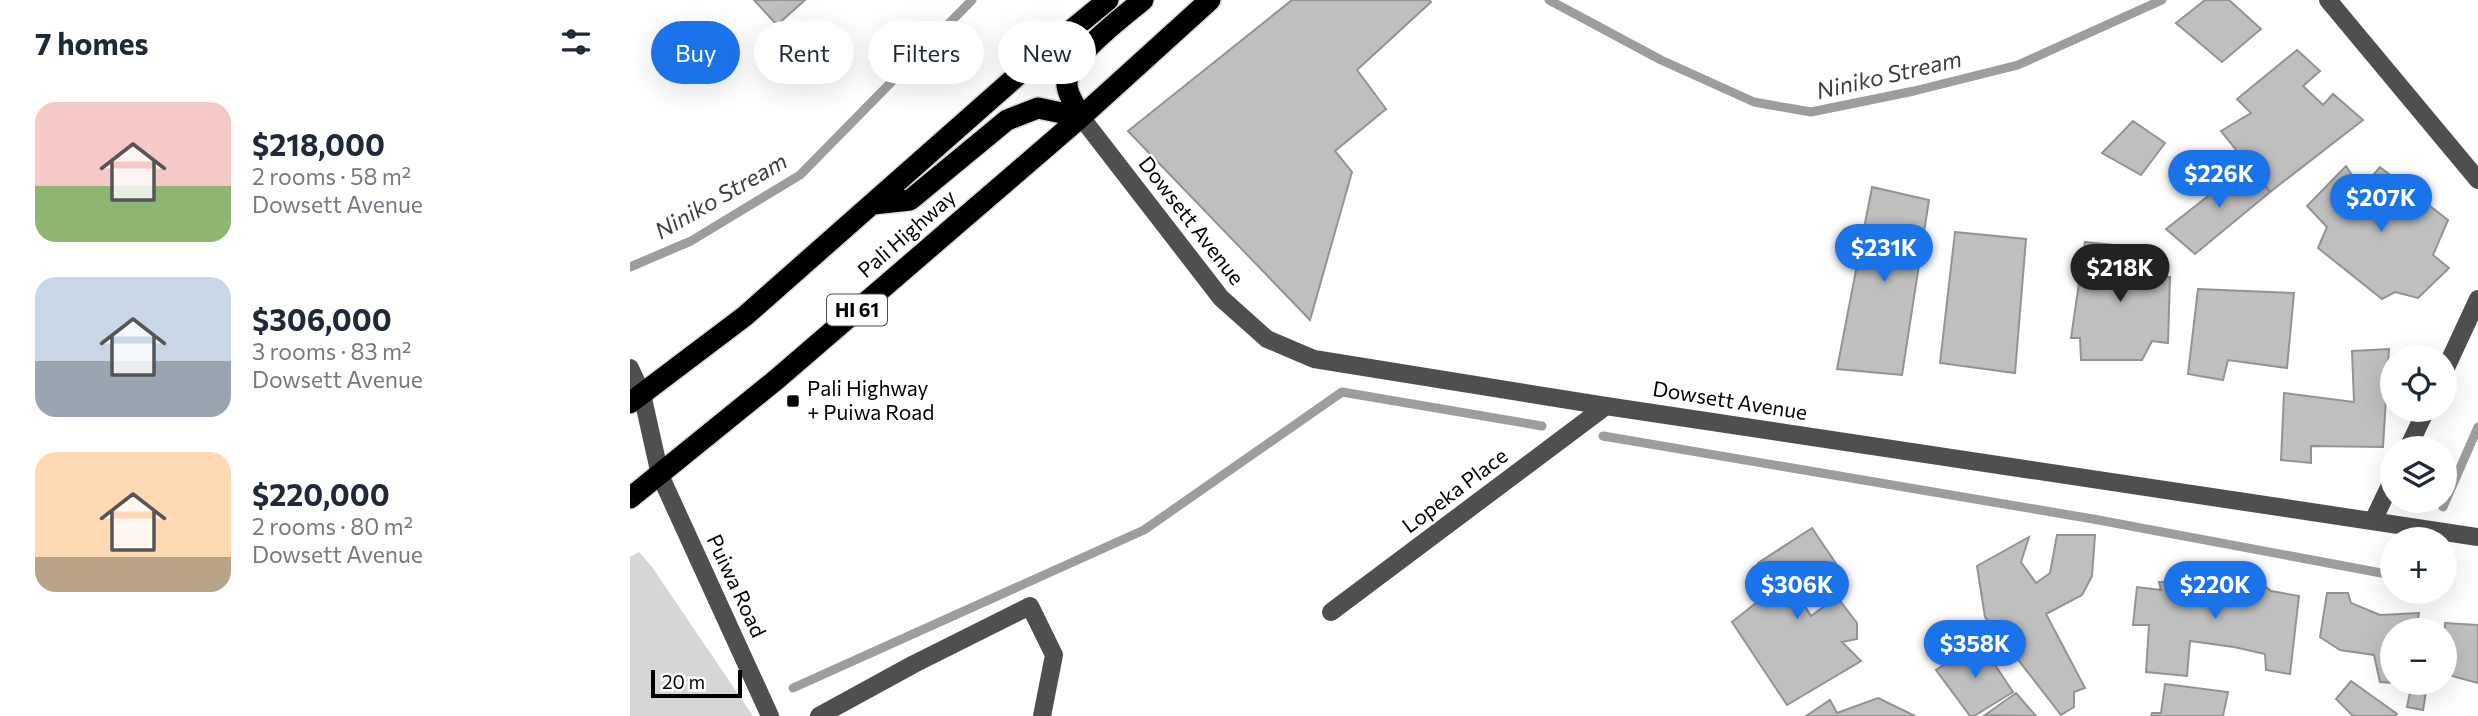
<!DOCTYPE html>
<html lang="en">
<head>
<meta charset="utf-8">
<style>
	body { margin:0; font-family:Commissioner,sans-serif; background:#f2f2f3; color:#1f2937; height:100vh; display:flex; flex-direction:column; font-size:26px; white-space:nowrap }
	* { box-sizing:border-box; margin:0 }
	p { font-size:23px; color:#747a83 }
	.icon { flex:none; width:38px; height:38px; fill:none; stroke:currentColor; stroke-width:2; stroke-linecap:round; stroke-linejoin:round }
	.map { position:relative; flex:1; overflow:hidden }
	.details { display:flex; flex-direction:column; background:#fff; width:630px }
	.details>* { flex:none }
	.top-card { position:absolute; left:21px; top:21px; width:665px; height:63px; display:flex; gap:14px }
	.tools { position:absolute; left:1750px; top:345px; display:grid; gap:14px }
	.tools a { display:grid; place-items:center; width:77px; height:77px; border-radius:50%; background:#fff; box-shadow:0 7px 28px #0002; font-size:35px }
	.scale { position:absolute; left:21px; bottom:18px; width:91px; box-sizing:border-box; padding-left:7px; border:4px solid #000; border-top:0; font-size:19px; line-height:24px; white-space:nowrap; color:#000; -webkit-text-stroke:5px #fff; paint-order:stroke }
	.price { position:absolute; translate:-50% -60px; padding:0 16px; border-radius:24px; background:#1a73e8; color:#fff; font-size:23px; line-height:46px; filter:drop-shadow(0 2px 4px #0008) }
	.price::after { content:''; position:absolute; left:50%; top:42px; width:21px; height:16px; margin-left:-10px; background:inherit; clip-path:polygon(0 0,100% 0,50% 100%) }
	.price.active { background:#222; color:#fff }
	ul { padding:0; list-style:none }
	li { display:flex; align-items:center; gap:21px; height:175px; padding:0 35px }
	li span { display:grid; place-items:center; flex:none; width:196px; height:140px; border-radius:21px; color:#555 }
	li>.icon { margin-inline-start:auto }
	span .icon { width:84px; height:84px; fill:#fffc; stroke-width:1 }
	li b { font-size:30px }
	h2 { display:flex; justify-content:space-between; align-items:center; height:84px; padding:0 35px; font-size:30px }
	.tag { padding:0 24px; border-radius:32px; background:#fff; box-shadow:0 7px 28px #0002; font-size:24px; line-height:63px }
	.tag.active { background:#1a73e8; color:#fff }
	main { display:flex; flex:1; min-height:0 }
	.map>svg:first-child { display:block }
	.green { fill:#d6d6d6 }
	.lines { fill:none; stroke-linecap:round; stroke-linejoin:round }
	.stream { stroke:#9d9d9d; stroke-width:9 }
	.building { fill:#bfbfbf; stroke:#939393; stroke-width:2 }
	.highway-casing { stroke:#dbdbdb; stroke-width:24 }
	.minor { stroke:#4f4f4f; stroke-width:18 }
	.highway { stroke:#000; stroke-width:21 }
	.poi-dot { fill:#000; stroke:#fff; stroke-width:2.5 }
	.labels { text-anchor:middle; stroke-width:5; stroke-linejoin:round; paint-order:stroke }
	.shield { fill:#fff; stroke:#4c4c4c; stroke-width:2 }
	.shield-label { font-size:19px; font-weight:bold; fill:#000 }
	.street-label { font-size:21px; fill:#000; stroke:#fff }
	.poi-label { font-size:21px; fill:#000; stroke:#fff; text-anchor:start }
	.water-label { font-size:23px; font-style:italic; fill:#3e3e3e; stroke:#fff }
</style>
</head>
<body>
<main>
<section class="details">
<h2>7 homes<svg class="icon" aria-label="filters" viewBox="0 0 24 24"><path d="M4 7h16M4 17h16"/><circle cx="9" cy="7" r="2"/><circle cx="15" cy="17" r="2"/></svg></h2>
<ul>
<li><span style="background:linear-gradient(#f6c9c9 60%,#8fb573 0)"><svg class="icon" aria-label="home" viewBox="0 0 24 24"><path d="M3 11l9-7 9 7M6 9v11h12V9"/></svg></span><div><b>$218,000</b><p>2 rooms · 58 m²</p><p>Dowsett Avenue</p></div></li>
<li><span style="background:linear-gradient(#c9d6e8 60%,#9aa5b1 0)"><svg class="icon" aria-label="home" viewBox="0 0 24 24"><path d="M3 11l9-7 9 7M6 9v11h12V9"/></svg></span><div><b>$306,000</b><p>3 rooms · 83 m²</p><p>Dowsett Avenue</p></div></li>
<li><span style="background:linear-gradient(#ffd9b3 75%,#b9a48a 0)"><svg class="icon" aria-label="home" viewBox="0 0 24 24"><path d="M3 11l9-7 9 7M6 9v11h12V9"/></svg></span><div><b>$220,000</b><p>2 rooms · 80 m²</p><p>Dowsett Avenue</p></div></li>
</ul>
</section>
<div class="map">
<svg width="1848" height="716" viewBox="0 0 1848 716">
	<rect width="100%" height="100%" fill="#fff"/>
	<path class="green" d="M9,552L22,567L123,716H0V557Z"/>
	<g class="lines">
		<path class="stream" d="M919,0L1031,60L1124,102L1181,112L1284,91L1388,65L1532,0
			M0,267L61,241L170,175L342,0
			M973,436L1463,519L1762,575
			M1813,507L1848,427
			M163,688L514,530L712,392L912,426"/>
	</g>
	<path class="building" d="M124,0H175L147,25Z
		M662,0H799L801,2L727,70L756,109L705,151L722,172L680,320L498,131Z
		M1575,0H1599L1631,29L1592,62L1546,23Z
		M1667,50L1690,71L1673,86L1693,105L1703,94L1733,120L1640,192L1591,131L1621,113L1607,99Z
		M1503,121L1535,143L1511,175L1472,153Z
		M1618,165L1640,192L1565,254L1536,229Z
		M1716,166L1731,189L1750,167L1818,220L1803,255L1819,268L1788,298L1765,292L1752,299L1688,248L1697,227L1677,206Z
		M1242,187L1299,200L1272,375L1207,369Z
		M1325,232L1396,239L1385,373L1310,363Z
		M1455,242L1522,249L1520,278L1540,277L1538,343L1522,341L1512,360H1451L1450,338H1441Z
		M1568,289L1664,293L1657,368L1598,360L1593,380L1558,374Z
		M1759,349L1753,447L1681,446V463L1651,460L1654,393L1724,402L1722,351Z
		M1182,528L1209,568L1178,582L1171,600L1181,616L1207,597L1227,623V639L1212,642L1231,661L1157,705L1102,622L1126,603L1128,563Z
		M1427,535H1465L1462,576L1452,595L1416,614L1455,688L1444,692V707L1431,715L1355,617L1347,566L1399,537L1391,562L1406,583L1420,573Z
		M1540,572L1590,577L1592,585L1636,587L1641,591L1669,596L1660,674L1636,670L1635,654L1604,647L1560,641L1557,676L1516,672L1519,625H1503L1507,587L1531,590L1529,582H1540Z
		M1697,593H1718L1721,603L1750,615L1789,613L1786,630H1762V682H1777V684L1750,682L1744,655L1710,650L1690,637Z
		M1815,623L1848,625V683L1822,676L1820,666H1815Z
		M1349,641L1383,692L1344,716H1340L1306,670Z
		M1721,681L1767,714L1765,716H1723L1706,699Z
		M1782,683L1797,686L1793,710L1777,707Z
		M1535,684L1598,692L1593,716H1521L1522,713H1531Z
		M1386,693L1406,716L1355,715Z
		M1248,698L1285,716H1176L1200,700L1207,713Z"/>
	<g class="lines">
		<defs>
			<path id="highway" d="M451,117C447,109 438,96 437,86C435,59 493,17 513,0
				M243,204L280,200L377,120L408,108L451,117
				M0,403L115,316L405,60L478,0
				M0,498L147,379L451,117L580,0"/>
		</defs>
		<use href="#highway" class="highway-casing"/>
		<path class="minor" d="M1698,0L1848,180
			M451,117L591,298L637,339L684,359L976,406L1848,537
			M0,368L12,394L30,475L140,716
			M1815,370L1848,299
			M1778,448L1796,410
			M1743,521L1762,481
			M701,612L976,406
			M189,716L284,664L400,606L424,655L412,716"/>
		<use href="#highway" class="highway"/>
	</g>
	<rect class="poi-dot" x="156" y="394" width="14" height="14" rx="3.5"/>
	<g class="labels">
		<rect class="shield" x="197" y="294.5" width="60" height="31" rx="5"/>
		<g class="shield-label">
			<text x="227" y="317">HI 61</text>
		</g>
		<g class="street-label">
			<text transform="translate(561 221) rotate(52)" y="7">Dowsett Avenue</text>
			<text transform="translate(277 234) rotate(-41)" y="7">Pali Highway</text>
			<text transform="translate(1100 401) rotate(9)" y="7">Dowsett Avenue</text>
			<text transform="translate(825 491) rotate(-37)" y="7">Lopeka Place</text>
			<text transform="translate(106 586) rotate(65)" y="7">Puiwa Road</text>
		</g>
		<g class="poi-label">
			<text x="177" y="396">Pali Highway<tspan x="177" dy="24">+ Puiwa Road</tspan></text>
		</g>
		<g class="water-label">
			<text transform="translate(1259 75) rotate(-13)" y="8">Niniko Stream</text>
			<text transform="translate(91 196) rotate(-30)" y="8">Niniko Stream</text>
		</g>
	</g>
</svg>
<div class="tools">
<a><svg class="icon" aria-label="locate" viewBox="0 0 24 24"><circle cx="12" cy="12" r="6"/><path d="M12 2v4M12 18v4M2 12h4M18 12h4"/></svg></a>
<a><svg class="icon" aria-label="layers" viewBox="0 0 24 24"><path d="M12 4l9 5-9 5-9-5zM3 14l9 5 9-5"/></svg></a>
<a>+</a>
<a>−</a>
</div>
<div class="scale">20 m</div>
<b class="price" style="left:1589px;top:210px">$226K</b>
<b class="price" style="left:1751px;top:234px">$207K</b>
<b class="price" style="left:1254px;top:284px">$231K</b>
<b class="price active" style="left:1490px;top:304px">$218K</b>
<b class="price" style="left:1167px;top:621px">$306K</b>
<b class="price" style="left:1585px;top:621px">$220K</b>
<b class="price" style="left:1345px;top:680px">$358K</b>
<div class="top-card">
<a class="tag active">Buy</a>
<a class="tag">Rent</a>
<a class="tag">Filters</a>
<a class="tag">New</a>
</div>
</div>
</main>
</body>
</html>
